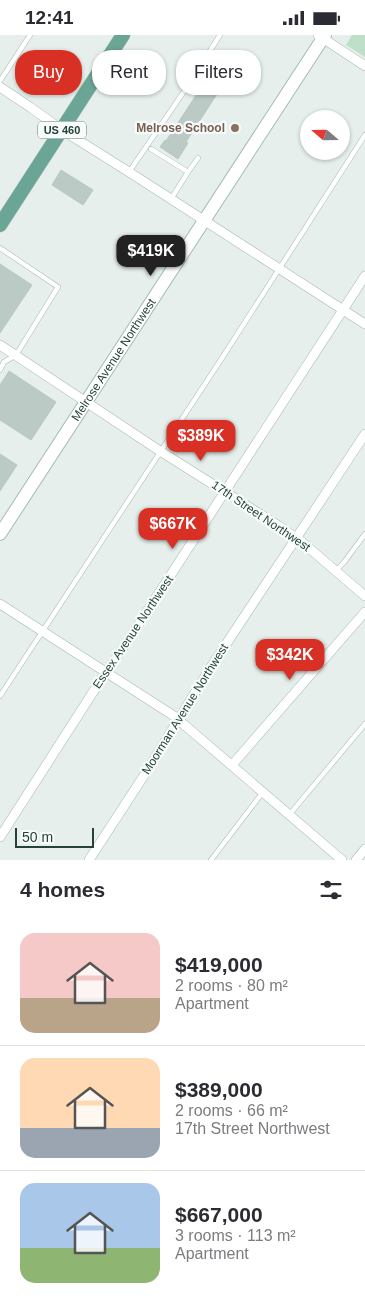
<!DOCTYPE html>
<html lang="en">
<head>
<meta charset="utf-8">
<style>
	body { margin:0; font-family:Helvetica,sans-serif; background:#f2f2f3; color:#2b2b33; height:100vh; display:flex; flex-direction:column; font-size:19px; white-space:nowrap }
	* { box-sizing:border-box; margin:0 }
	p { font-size:16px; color:#7c7c81 }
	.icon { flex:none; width:28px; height:28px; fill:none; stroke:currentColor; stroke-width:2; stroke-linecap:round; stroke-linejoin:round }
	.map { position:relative; height:825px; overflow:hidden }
	.side { display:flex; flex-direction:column; background:#fff; flex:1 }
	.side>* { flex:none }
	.banner { position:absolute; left:15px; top:15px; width:335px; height:45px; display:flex; gap:10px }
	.needle { width:32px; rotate:290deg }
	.tools { position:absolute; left:300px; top:75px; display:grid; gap:10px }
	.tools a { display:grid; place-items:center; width:50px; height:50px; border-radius:50%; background:#fff; box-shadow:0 1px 4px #0004; font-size:25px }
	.scale { position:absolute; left:15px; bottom:12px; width:79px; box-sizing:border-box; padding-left:5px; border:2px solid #24423a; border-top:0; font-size:14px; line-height:18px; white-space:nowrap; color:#24423a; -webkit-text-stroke:4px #f7fbf9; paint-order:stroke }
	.price { position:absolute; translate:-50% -42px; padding:0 11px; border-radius:10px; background:#d93025; color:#fff; font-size:16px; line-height:32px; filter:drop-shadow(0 1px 2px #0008) }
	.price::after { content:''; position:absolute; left:50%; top:30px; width:15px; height:11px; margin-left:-8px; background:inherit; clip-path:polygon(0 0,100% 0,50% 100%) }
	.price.current { background:#222; color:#fff }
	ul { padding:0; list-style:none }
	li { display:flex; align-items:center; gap:15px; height:125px; padding:0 20px }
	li+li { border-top:1px solid #e1e1e2 }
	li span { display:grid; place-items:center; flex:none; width:140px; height:100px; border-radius:15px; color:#555 }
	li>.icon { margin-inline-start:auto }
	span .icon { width:60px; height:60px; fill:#fffc; stroke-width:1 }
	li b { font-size:21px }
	h2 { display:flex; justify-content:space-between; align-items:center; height:60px; padding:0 20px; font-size:21px }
	.pill { padding:0 18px; border-radius:20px; background:#fff; box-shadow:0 1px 4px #0004; font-size:18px; line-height:45px }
	.pill.current { background:#d93025; color:#fff }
	.status { display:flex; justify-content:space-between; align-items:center; height:35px; padding:0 25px; background:#fff; direction:ltr }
	.status svg { height:14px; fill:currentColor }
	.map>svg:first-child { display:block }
	.green { fill:#bfe0c8 }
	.building { fill:#bbcac4; stroke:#b8c9c2 }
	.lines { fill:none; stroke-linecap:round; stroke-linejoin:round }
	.lane-casing { stroke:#a8b8b2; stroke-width:5.5 }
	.street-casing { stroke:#a8b8b2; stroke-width:10 }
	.secondary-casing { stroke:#a4bbb3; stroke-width:14 }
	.primary-casing { stroke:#c2cac8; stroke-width:15 }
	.lane { stroke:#fff; stroke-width:4.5 }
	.street { stroke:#fff; stroke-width:9 }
	.secondary { stroke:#fff; stroke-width:12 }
	.primary { stroke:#6aa596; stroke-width:14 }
	.education-dot { fill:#8d6e63; stroke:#f7fbf9; stroke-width:2 }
	.labels { text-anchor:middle; stroke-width:4.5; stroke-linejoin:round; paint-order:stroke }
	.shield { fill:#f7fbf9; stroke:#637a73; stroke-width:1 }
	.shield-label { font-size:11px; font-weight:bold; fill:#24423a }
	.education-label { font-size:12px; font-weight:bold; fill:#785e54; stroke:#f7fbf9; text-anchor:end }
	.street-label { font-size:12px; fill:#24423a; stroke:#f7fbf9 }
</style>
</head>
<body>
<div class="status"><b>12:41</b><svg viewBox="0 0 49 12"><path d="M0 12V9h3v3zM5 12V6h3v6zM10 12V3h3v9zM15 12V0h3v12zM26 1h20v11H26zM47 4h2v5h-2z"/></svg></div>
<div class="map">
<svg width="365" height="825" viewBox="0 0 365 825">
	<rect width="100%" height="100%" fill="#e6efeb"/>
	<path class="green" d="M352,0H365V22L346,10Z"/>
	<path class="building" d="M212,36L226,45L186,107L188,108L178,124L160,112L165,105L166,106Z
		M61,135L93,155L83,170L52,150Z
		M0,229L32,250L0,298Z
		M9,336L56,367L31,405L0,385V350Z
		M0,419L17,430L0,456Z"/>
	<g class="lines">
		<defs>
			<path id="lane" d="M0,46L30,0
				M151,114L188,137L171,164
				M129,137L187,52L220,0
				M188,137L198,123
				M0,213L58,252L16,320L4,327L0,335
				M336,536L345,526L365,499
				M0,661L222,323L365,100
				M289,780L365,689
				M211,825L263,757"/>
			<path id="street" d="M318,0L365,31
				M0,52L30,72L62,95L129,137L365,289
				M0,310L160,416L279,491L302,507L365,561
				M0,569L174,681L342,825
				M232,730L365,577
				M0,802L95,654L133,598L365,241
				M89,825L143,742L209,635L365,399
				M356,825L365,814"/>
			<g id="secondary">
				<path id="s1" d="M0,499L325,0"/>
			</g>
			<path id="primary" d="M0,190L123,0"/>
		</defs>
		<use href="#lane" class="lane-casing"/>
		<use href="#street" class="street-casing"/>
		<use href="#secondary" class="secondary-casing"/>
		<use href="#primary" class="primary-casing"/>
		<use href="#lane" class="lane"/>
		<use href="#street" class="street"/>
		<use href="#secondary" class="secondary"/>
		<use href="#primary" class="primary"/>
	</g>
	<circle class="education-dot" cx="235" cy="93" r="5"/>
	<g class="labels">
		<rect class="shield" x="38" y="86.5" width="48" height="17" rx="4"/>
		<g class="shield-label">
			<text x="62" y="99">US 460</text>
		</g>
		<g class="education-label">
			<text x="225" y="97">Melrose School</text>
		</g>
		<g class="street-label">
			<text dy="4" stroke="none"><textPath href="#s1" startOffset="208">Melrose Avenue Northwest</textPath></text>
			<text transform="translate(261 481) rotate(34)" y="4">17th Street Northwest</text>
			<text transform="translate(133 597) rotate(-56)" y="4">Essex Avenue Northwest</text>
			<text transform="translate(185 674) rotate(-58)" y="4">Moorman Avenue Northwest</text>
		</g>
	</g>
</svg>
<div class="tools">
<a><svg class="needle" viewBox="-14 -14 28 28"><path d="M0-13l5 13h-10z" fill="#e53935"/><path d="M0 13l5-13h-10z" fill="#7c7c81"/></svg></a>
</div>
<div class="scale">50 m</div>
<b class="price current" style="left:151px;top:242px">$419K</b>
<b class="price" style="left:201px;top:427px">$389K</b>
<b class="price" style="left:173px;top:515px">$667K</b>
<b class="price" style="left:290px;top:646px">$342K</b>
<div class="banner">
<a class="pill current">Buy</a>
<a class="pill">Rent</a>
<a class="pill">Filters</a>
</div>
</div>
<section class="side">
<h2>4 homes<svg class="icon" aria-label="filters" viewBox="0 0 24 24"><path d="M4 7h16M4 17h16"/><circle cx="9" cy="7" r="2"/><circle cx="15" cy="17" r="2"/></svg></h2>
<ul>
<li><span style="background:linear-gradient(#f6c9c9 65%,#b9a48a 0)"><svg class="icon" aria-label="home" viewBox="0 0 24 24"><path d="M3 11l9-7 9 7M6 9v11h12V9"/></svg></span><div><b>$419,000</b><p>2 rooms · 80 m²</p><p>Apartment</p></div></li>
<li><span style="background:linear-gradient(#ffd9b3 70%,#9aa5b1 0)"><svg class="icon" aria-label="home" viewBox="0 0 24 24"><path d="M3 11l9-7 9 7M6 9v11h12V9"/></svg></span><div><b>$389,000</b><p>2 rooms · 66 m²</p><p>17th Street Northwest</p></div></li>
<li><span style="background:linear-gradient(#a9c7e8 65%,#8fb573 0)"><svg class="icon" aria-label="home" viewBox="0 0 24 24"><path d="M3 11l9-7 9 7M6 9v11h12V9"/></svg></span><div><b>$667,000</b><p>3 rooms · 113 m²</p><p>Apartment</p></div></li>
</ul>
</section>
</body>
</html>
